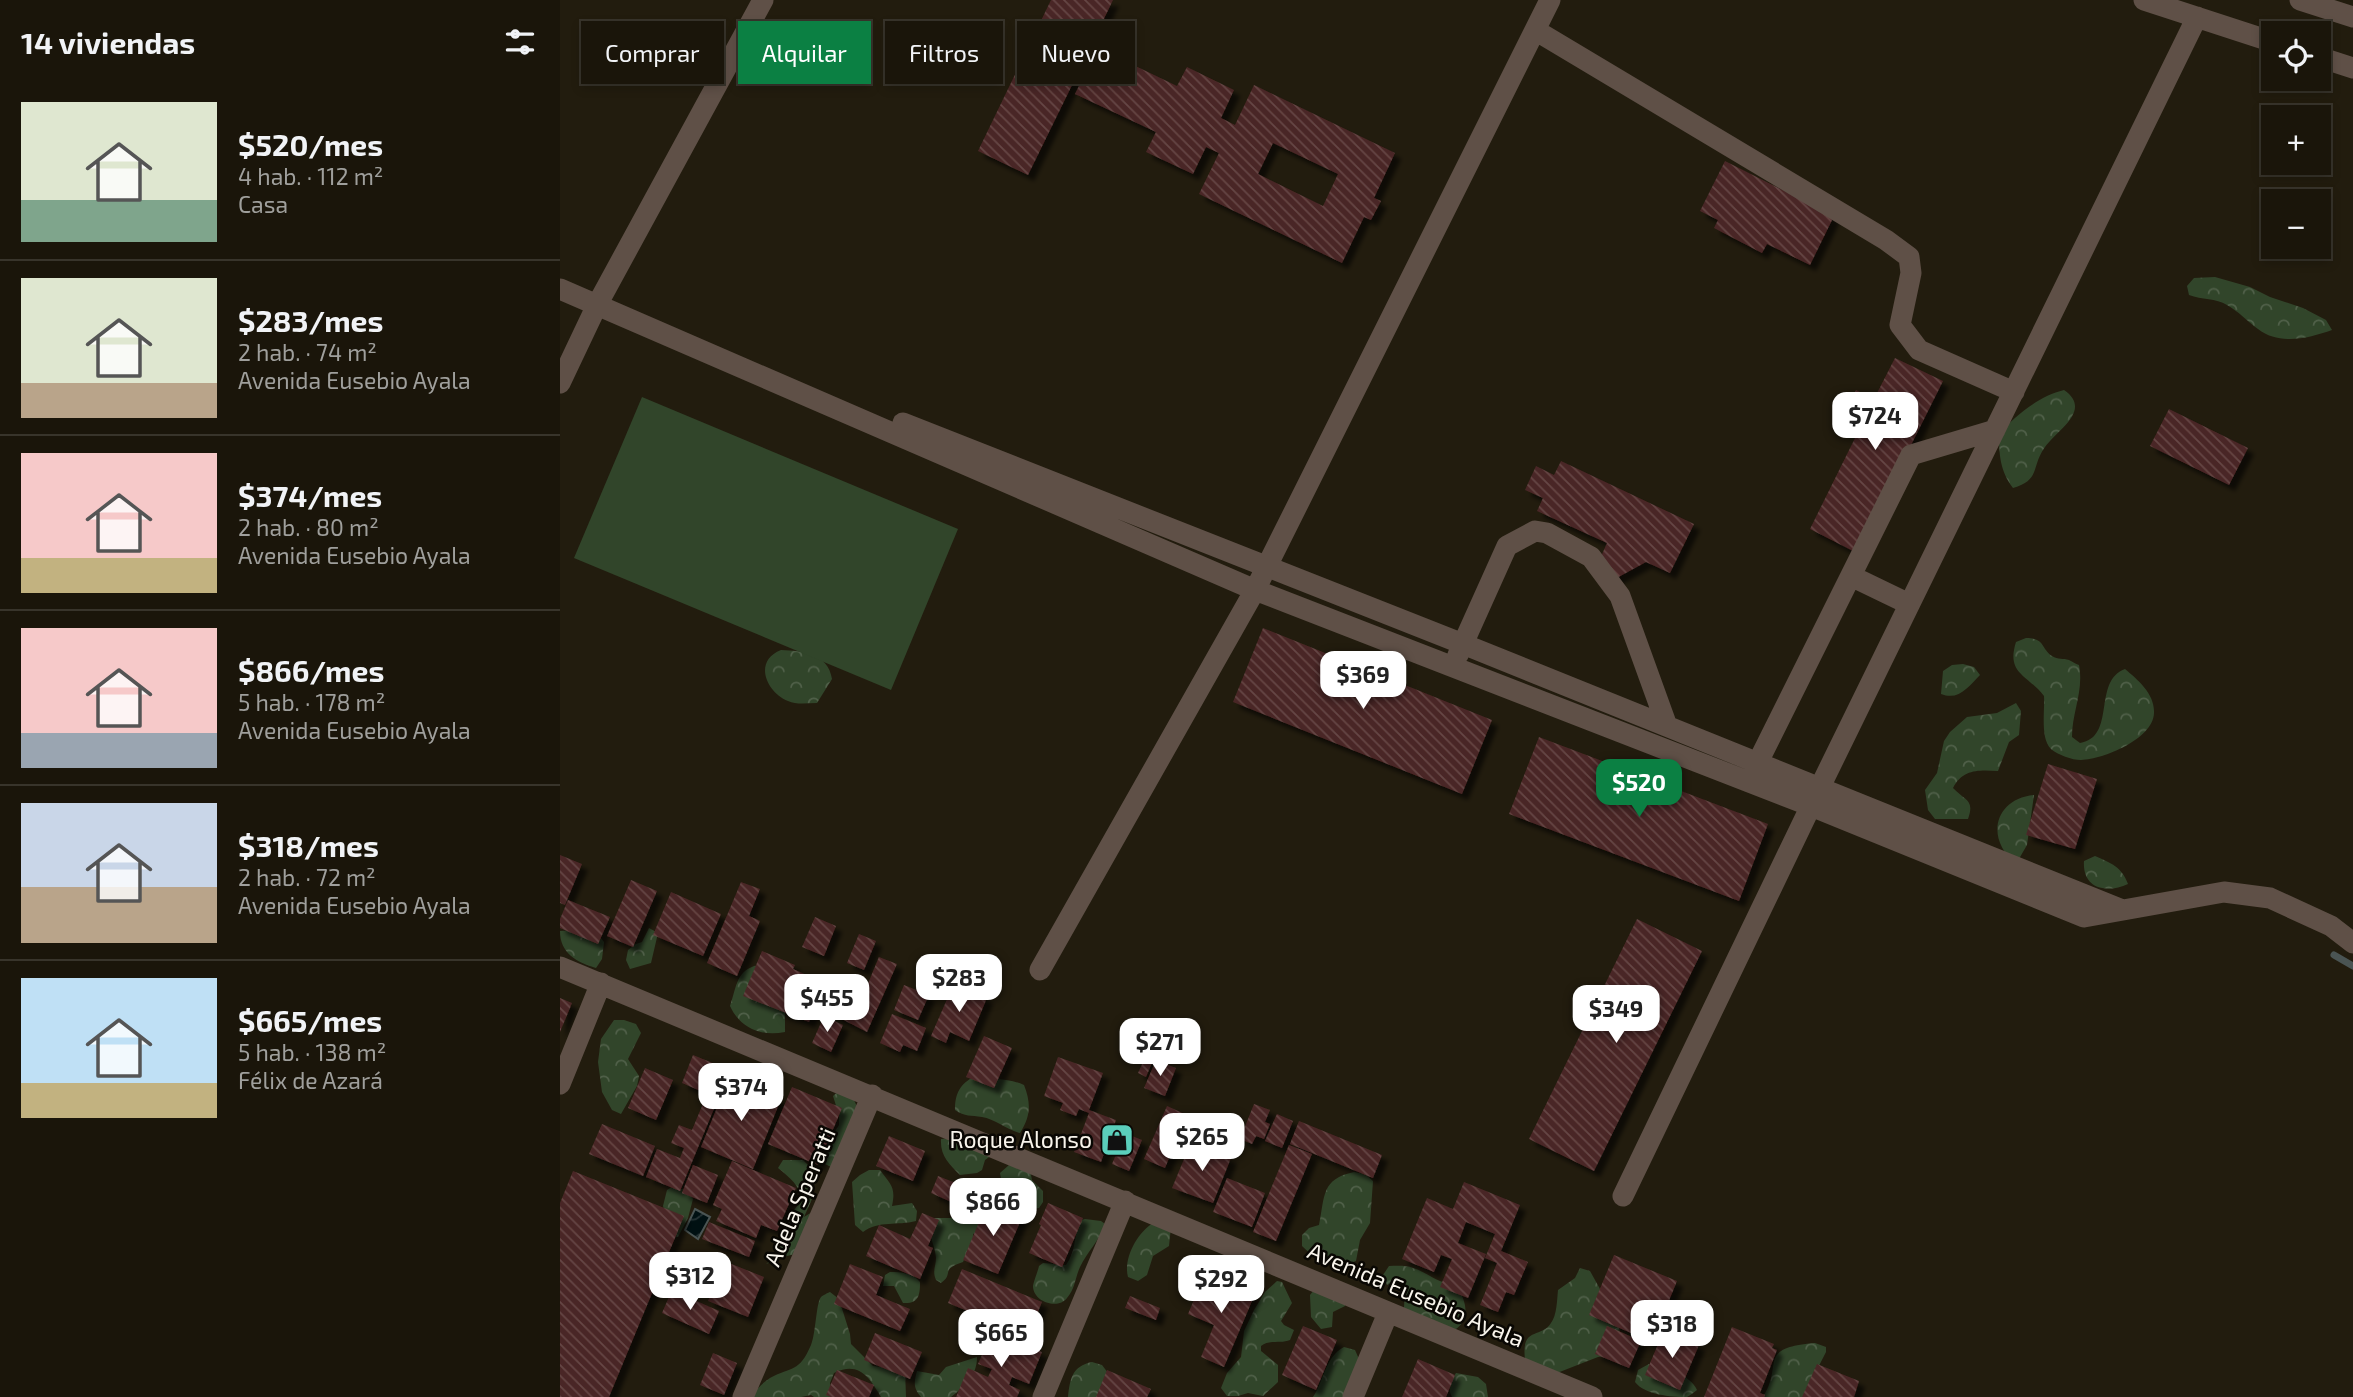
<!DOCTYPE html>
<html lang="es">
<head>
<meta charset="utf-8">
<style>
	body { margin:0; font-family:"Exo 2",sans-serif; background:#231e13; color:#f1f3f6; height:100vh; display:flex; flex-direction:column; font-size:26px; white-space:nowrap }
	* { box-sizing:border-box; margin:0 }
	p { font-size:23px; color:#9f9f9c }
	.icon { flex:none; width:38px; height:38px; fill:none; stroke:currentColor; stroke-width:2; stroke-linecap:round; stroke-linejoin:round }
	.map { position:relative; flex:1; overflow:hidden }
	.side { display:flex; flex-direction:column; background:#1a150a; width:560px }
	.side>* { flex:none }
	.top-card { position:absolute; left:21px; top:21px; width:665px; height:63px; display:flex; gap:14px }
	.tools { position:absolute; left:1701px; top:21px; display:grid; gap:14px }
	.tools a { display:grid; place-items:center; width:70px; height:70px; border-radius:0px; background:#1a150a; box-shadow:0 4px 10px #0003,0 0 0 2px #38342b; font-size:35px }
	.price { position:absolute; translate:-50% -60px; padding:0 16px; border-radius:14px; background:#fff; color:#222; font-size:23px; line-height:46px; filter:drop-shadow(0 2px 4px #0008) }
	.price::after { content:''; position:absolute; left:50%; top:42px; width:21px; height:16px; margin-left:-10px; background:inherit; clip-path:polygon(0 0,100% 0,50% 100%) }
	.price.on { background:#0b8043; color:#fff }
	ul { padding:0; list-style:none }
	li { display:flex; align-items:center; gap:21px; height:175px; padding:0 21px }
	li+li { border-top:2px solid #38342b }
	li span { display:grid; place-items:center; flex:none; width:196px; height:140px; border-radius:0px; color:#555 }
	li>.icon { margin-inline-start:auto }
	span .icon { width:84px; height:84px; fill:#fffc; stroke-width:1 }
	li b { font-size:30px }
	h2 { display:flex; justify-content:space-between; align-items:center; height:84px; padding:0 21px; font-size:30px }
	.pill { padding:0 24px; border-radius:0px; background:#1a150a; box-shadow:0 4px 10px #0003,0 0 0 2px #38342b; font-size:24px; line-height:63px }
	.pill.on { background:#0b8043; color:#fff }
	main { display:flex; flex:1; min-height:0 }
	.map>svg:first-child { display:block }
	.forest { fill:url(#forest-crowns) }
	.garden { fill:#31452a }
	.water { fill:url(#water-waves); stroke:#4a5453; stroke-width:2 }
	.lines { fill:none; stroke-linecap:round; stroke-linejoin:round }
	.stream { stroke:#4a5453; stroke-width:7 }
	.building { fill:url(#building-back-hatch); fill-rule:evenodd; filter:url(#shadow) }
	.minor { stroke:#5f5047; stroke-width:21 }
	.labels { text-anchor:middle; stroke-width:5; stroke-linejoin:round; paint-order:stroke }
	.poi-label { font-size:23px; fill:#f8f4eb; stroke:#090703; text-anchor:end }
	.street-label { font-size:23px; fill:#f8f4eb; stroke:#090703 }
</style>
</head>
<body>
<main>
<section class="side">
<h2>14 viviendas<svg class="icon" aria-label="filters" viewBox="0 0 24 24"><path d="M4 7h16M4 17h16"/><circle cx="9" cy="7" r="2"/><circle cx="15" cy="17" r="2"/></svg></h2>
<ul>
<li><span style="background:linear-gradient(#dfe7d0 70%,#7fa58c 0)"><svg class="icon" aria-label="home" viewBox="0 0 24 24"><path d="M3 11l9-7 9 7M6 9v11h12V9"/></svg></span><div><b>$520/mes</b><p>4 hab. · 112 m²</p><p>Casa</p></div></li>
<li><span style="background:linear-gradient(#dfe7d0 75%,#b9a48a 0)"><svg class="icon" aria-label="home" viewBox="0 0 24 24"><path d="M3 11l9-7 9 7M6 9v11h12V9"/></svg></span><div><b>$283/mes</b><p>2 hab. · 74 m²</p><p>Avenida Eusebio Ayala</p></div></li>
<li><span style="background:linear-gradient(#f6c9c9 75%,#c2b280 0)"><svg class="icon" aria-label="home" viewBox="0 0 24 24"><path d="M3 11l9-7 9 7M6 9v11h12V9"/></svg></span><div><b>$374/mes</b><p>2 hab. · 80 m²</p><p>Avenida Eusebio Ayala</p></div></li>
<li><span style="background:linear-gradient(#f6c9c9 75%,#9aa5b1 0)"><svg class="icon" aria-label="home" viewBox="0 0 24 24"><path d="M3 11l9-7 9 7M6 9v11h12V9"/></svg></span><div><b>$866/mes</b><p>5 hab. · 178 m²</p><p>Avenida Eusebio Ayala</p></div></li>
<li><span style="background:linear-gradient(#c9d6e8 60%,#b9a48a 0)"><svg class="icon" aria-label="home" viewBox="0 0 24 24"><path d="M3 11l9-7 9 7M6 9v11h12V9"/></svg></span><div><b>$318/mes</b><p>2 hab. · 72 m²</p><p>Avenida Eusebio Ayala</p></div></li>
<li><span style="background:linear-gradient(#bfe0f5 75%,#c2b280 0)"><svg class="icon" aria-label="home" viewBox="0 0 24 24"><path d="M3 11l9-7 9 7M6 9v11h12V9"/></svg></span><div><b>$665/mes</b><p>5 hab. · 138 m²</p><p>Félix de Azará</p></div></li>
</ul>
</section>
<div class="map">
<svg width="1793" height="1397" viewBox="0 0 1793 1397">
	<defs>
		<pattern id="forest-crowns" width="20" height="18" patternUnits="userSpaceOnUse" patternTransform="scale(1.75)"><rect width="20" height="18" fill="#31452a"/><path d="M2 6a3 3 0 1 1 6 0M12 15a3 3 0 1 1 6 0" fill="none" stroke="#506049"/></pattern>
		<pattern id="water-waves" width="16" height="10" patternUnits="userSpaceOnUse" patternTransform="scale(1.75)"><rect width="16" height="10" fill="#001012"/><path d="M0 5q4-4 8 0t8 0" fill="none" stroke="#263335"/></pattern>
		<pattern id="building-back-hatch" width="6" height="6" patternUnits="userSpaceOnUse" patternTransform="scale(1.75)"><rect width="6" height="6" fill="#4a2625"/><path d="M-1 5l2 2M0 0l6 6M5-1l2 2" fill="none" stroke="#654645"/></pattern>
		<filter id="shadow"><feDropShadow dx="6" dy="6" stdDeviation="2" flood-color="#0009"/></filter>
	</defs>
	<rect width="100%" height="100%" fill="#221c0e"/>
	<path class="forest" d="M1655,277L1690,287L1710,297L1743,308L1766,320L1772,330C1749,338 1720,346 1698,329C1687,321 1678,311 1667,305C1656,298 1642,300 1629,295L1627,286L1634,278Z
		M1504,390C1533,410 1497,430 1485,447C1471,466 1481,480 1453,488C1440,471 1439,454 1439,434C1456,415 1479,396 1504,390Z
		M1466,638C1485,638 1480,647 1492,656C1498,660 1503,658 1509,660C1509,660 1518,665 1519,665C1524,691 1512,712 1512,737L1520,743C1557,737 1532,681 1565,669C1578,680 1595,694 1594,713C1593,739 1544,759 1521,760C1512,760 1498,755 1491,749C1480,738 1485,710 1484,696C1467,674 1446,674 1456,642Z
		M221,650C243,651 268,653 272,679L257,703C247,703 237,705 228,701C206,692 193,661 221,650Z
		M1403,664L1414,667L1420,675C1408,687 1399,701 1381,694L1383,671L1392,665Z
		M1456,703L1461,711L1459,735L1449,742L1438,771C1418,770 1403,769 1393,788C1405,801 1415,799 1408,819H1375L1368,810L1365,790L1377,773L1384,741L1390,732L1407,717L1437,713Z
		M1474,795L1467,845L1456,864C1425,839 1434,799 1474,795Z
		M1535,856C1551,863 1562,867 1568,884C1547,894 1522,889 1524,861Z
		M89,928L98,933L91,963L70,969L66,960L68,950L76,944L82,942Z
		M18,930L40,937L44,942L42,959L36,968C16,962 0,953 0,931Z
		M198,965L211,999L225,1013V1032C201,1037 180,1028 170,1006C177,986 176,970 198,965Z
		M54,1020H64L76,1024L81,1033L68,1059L79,1076L77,1086L61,1114L52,1110L42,1092L38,1062L41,1039Z
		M415,1076C432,1080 449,1078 464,1085C471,1103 471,1116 460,1133C447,1130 435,1119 422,1117C411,1115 405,1117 395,1110C395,1093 400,1084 415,1076Z
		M281,1089L294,1100L298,1109L273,1168L263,1163L267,1144L279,1125V1115L273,1096Z
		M428,1134L432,1138V1155L425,1160L422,1170L417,1173L400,1175C389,1164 380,1156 381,1139Z
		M223,1160H243L251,1168L252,1199L244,1217L252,1212L248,1251L227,1256L206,1264C224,1252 223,1237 225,1217C253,1199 238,1184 218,1168Z
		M449,1165L470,1170L472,1180L483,1191V1202L479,1208C462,1211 456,1190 442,1184L440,1173Z
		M309,1170H320C331,1185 336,1187 332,1206L352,1203L357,1211L356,1221C337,1226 319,1220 303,1232L295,1225L292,1182L300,1175Z
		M794,1172L805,1174L813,1181L810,1223L800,1240L796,1261C774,1270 758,1262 742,1246V1235L749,1228L759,1225C765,1196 761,1179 794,1172Z
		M112,1187L128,1190L133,1199L128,1218L118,1237H112L103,1206L107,1190Z
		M428,1188L432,1190L434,1200L425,1229L413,1234L415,1244L407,1253L403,1262C379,1270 395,1273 381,1283L376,1280C372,1271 376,1266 376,1258C375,1243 366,1236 374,1218H394L403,1224L409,1223C418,1212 417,1197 428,1188Z
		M525,1219L541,1221L545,1224C540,1240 527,1252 520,1267C515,1278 515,1289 507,1298C498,1310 474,1302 473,1287C473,1283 478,1271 479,1266L483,1263L506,1265C516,1251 514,1238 519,1221Z
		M593,1223L611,1227L609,1246L593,1256L587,1275L578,1281L568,1277C563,1259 577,1233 593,1223Z
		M829,1266C837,1266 845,1265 853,1268C869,1273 878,1284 896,1285C907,1301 912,1322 891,1332L844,1308L845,1287L837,1280L827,1285L823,1275Z
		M1020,1268L1030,1271L1045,1298L1058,1309L1060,1339L1049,1355L1038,1357L997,1373L965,1359C961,1326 981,1339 991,1323C997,1315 997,1300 998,1290L1015,1278Z
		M330,1272C341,1272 353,1273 360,1282C360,1295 359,1304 343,1303L334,1286H323L325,1275Z
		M717,1281L722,1282L732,1303L721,1321L724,1325L734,1330L730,1340C721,1344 710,1339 701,1346V1351L718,1365V1382L703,1396L688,1393L678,1396H667L661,1388L667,1373L681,1357L684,1331L694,1310L705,1292Z
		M754,1290L785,1295V1306L773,1312L772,1327L761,1329L751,1317L750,1295Z
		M270,1292L279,1299L290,1334L291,1344L313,1366L345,1370L346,1397H321C309,1377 299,1361 274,1373L270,1383L273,1397H254L251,1395L241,1397H190C196,1390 202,1383 210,1378C232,1366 239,1373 251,1345C256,1333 256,1303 261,1297C262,1296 269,1292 270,1292Z
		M1255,1343L1266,1347V1352L1243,1397H1203C1224,1364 1196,1348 1255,1343Z
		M784,1347L795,1350L802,1366L800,1397H753C764,1381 765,1357 784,1347Z
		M417,1357C417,1376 405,1386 391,1397H361C353,1388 354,1382 357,1371L379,1375L386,1367Z
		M532,1362L542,1365L548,1373L541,1397H508C510,1379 512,1366 532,1362Z
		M1089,1364C1104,1366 1131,1375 1137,1390C1134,1392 1131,1395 1127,1397C1111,1397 1085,1395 1075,1382L1078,1370Z
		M896,1373L918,1377L926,1384L928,1397H892C887,1388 891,1381 896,1373Z"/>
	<path class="garden" d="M82,397L398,529L331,690L14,558Z"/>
	<path class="water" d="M135,1209L150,1217L138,1239L125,1230Z"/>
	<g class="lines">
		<path class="stream" d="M1774,955L1793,966"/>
	</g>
	<path class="building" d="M491,0H553L526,56L532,59L538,48L617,86L627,67L674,90L661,118L675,125L694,85L835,153L814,198L821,201L811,220L804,217L782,263L639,194L659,153L646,147L633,174L586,152L596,132L515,94L522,80L516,77L468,175L418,151ZM713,143L778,174L763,206L698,174Z
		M1165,161L1274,216L1250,265L1207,244L1202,253L1154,228L1158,220L1140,211Z
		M1335,358L1383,381L1297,553L1250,529L1297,434L1279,425L1296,390L1314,399Z
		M1609,409L1688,448L1669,485L1590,446Z
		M1001,461L1134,524L1110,573L1086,562L1053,580L1039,561L1047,543L977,511L983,498L965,490L976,466L994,475Z
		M703,628L932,720L902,794L673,702Z
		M979,737L1208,824L1179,901L949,814Z
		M1488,764L1537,779L1515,849L1466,835Z
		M0,855L22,864L5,905L0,903Z
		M71,880L97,891L73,947L47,936Z
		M181,882L200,889L189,916L200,921L177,976L147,963Z
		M111,892L161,914L143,956L93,935Z
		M8,900L50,917L38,944L0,928V919Z
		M255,917L276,926L264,956L242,947Z
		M1077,919L1142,951L1034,1171L969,1139Z
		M299,934L316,941L304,970L287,963Z
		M202,951L235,965L233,969L265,983L249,1022L183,996Z
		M319,957L337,964L307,1032L272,1014L285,983L303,990L294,1009L297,1010Z
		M394,983L427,998L409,1041L390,1032L386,1043L371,1036Z
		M344,985L369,995L358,1020L334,1010Z
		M0,998L12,1003L0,1032Z
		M332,1014L366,1028L357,1051L343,1045L340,1052L320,1043Z
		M264,1016L283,1025L271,1052L252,1043Z
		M424,1036L452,1048L434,1088L406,1077Z
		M579,1051L594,1058L586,1077L578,1073L583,1062L576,1058Z
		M133,1055L155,1064L143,1092L122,1083Z
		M498,1057L543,1073L529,1110L556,1120L541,1162L514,1152L529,1113L519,1109L516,1116L500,1110L503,1103L484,1096Z
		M596,1060L616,1068L605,1096L584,1088Z
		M85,1068L113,1080L96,1120L68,1108Z
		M157,1070L168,1075L120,1191L86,1177L97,1149L120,1158L124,1148L111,1143L119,1125L132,1130Z
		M169,1078L221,1099L193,1169L141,1147Z
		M232,1087L282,1108L258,1165L208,1144Z
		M694,1104L710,1110L705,1122L710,1124L704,1139L696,1136L692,1144L680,1139Z
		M607,1106L627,1115L605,1168L584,1159Z
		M717,1114L733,1121L722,1148L705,1141Z
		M739,1121L822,1155L813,1178L730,1144Z
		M42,1124L95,1146L83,1176L29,1154Z
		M565,1133L582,1140L569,1171L552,1164Z
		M329,1136L365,1151L353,1181L316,1166Z
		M631,1142L671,1158L653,1203L612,1188Z
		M729,1145L752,1154L716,1241L693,1232Z
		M172,1161L236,1188L217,1231L201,1225L196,1238L156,1221L162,1209L153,1205Z
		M133,1165L158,1175L147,1203L122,1193Z
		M13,1171L124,1216L49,1397H0V1203Z
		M378,1176L406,1187L398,1205L371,1193Z
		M667,1178L705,1193L692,1227L653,1212Z
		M904,1182L960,1205L941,1251L968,1262L954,1295L946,1292L938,1312L920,1305L937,1263L925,1258L935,1234L906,1222L898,1243L926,1254L908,1298L880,1287L892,1259L881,1255L874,1272L842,1259L867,1198L893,1209Z
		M428,1201L463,1215L438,1274L403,1260Z
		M488,1203L523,1218L502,1267L469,1253L481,1225L479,1224Z
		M362,1213L379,1220L368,1246L373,1248L360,1279L306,1256L319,1225L350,1239Z
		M149,1222L195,1241L189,1257L142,1239Z
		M1054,1255L1117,1281L1092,1342L1029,1315Z
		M164,1261L204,1277L188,1317L148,1301Z
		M290,1264L323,1277L316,1295L350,1309L340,1331L274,1304Z
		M402,1269L482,1302L468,1336L388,1303Z
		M645,1273L695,1294L664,1367L641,1357L654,1325L628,1314Z
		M112,1290L159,1311L149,1334L102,1313Z
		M570,1296L600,1308L596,1320L565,1308Z
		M743,1326L777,1340L756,1390L722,1375Z
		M1047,1326L1081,1341L1069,1368L1035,1354Z
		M1172,1327L1214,1344L1212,1348L1217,1350L1200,1393L1205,1395L1204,1397H1144Z
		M1104,1330L1139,1345L1120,1390L1085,1375Z
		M432,1331L482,1352L469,1384L452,1377L449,1385L460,1390L457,1397H396L408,1368L428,1377L432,1369L418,1364Z
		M315,1333L362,1352L350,1379L304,1360Z
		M153,1353L177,1363L164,1395L140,1385Z
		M858,1359L895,1375L886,1397H842Z
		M1257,1364L1299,1381L1294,1397H1242Z
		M277,1370L314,1385L309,1397H271L266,1395Z
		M547,1370L591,1389L587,1397H536Z"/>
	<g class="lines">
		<path class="minor" d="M1584,0L1713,42
			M1740,0L1793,17
			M975,30L1326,240L1349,257L1351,273L1340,325L1359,350L1454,392
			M1759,57L1793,68
			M0,289L695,590L1251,806L1524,917L1664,892L1710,898L1771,926L1793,943
			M0,383L37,305L203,0
			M343,423L903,644L1560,909
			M1291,576L1349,604
			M898,655L947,546L975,531L987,533L1031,557L1060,596L1107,726
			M1198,762L1351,455L1435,430
			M0,967L1032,1397
			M480,970L695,590L990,0
			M0,1084L41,983
			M1063,1196L1260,787L1637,17
			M183,1397L312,1095
			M483,1397L565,1201
			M793,1397L828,1313"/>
	</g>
	<defs>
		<symbol id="shop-square" viewBox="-11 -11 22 22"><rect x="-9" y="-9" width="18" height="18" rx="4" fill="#5bcebb" stroke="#090703"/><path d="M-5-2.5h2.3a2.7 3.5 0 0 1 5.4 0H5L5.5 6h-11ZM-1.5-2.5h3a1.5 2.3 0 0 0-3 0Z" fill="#111"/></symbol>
	</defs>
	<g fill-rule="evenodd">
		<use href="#shop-square" x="538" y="1121" width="38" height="38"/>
	</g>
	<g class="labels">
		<g class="poi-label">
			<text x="532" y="1148">Roque Alonso</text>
		</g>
		<g class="street-label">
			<text transform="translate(240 1197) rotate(-67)" y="8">Adela Speratti</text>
			<text transform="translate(856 1295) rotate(23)" y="8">Avenida Eusebio Ayala</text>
		</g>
	</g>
</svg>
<div class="tools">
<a><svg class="icon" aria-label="locate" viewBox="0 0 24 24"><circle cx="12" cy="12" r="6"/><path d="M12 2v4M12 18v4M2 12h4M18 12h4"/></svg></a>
<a>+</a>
<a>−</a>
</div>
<b class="price" style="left:1315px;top:452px">$724</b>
<b class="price" style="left:803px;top:711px">$369</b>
<b class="price on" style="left:1079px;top:819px">$520</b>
<b class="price" style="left:399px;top:1014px">$283</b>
<b class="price" style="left:267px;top:1034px">$455</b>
<b class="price" style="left:1056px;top:1045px">$349</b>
<b class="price" style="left:600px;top:1078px">$271</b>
<b class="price" style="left:181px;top:1123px">$374</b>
<b class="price" style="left:642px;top:1173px">$265</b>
<b class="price" style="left:433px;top:1238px">$866</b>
<b class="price" style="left:130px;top:1312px">$312</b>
<b class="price" style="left:661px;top:1315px">$292</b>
<b class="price" style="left:1112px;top:1360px">$318</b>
<b class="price" style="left:441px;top:1369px">$665</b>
<div class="top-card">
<a class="pill">Comprar</a>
<a class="pill on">Alquilar</a>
<a class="pill">Filtros</a>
<a class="pill">Nuevo</a>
</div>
</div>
</main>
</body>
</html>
